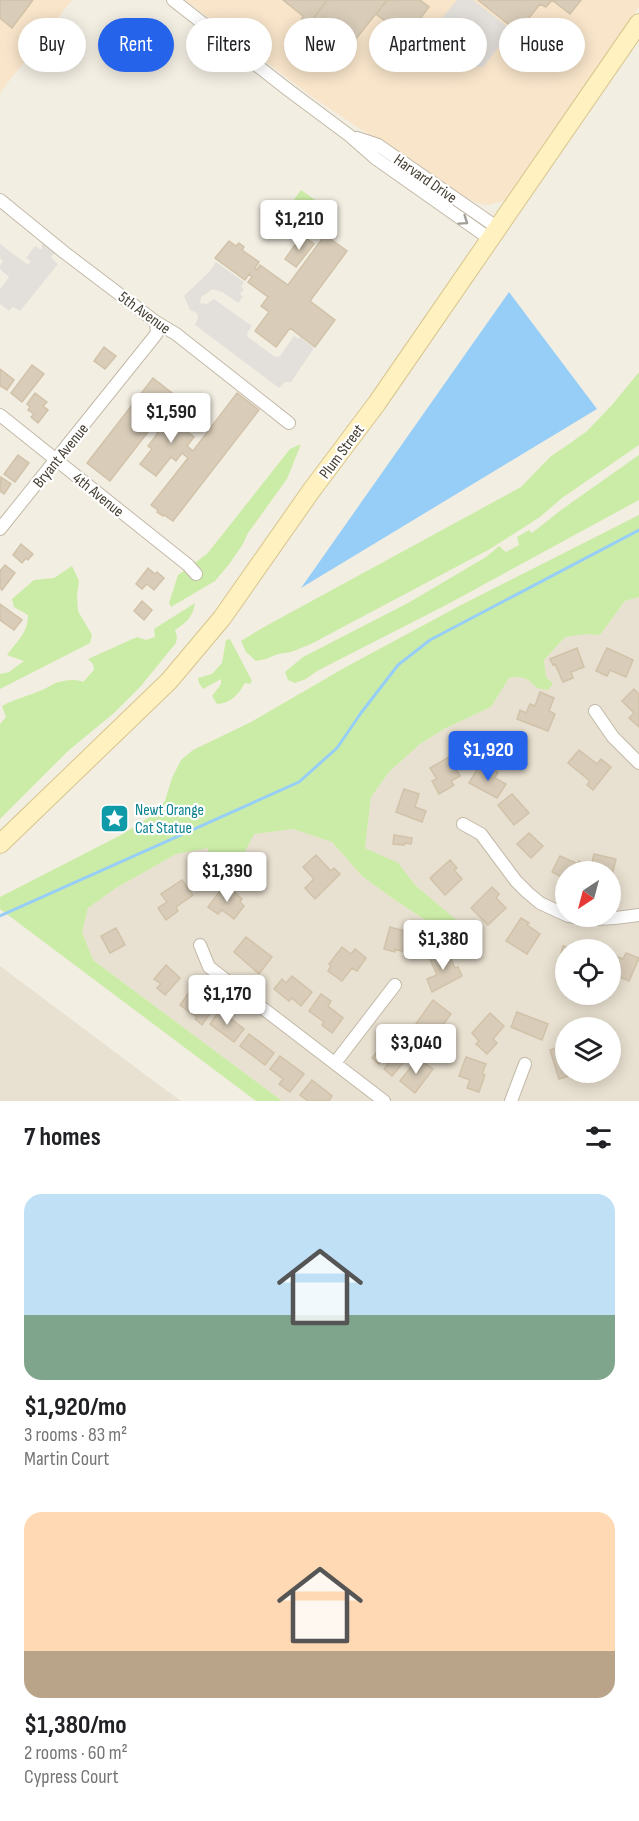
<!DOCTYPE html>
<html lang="en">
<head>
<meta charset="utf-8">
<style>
	body { margin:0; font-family:"Sofia Sans Condensed",sans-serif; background:#f2f2f2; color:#202124; height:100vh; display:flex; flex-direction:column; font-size:22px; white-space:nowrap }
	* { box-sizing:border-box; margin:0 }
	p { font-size:20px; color:#757577 }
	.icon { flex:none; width:33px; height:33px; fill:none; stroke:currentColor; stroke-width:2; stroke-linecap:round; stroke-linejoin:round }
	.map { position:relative; height:1101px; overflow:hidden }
	.details { display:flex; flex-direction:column; background:#fff; flex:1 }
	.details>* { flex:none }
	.guide { position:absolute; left:18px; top:18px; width:603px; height:54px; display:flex; gap:12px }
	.needle { width:39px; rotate:216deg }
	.buttons { position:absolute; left:555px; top:861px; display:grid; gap:12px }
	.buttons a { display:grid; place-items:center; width:66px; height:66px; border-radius:50%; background:#fff; box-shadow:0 3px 15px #0003; font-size:30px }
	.price { position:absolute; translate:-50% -51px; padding:0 14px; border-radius:6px; background:#fff; color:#222; font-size:20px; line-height:39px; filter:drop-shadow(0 2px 3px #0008) }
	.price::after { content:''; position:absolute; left:50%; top:36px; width:18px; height:14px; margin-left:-9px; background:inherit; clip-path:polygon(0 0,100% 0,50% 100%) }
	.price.selected { background:#2563eb; color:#fff }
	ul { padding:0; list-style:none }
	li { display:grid; align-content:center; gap:12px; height:318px; padding:0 24px }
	li span { display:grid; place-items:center; height:186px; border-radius:18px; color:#555 }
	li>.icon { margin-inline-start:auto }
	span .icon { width:108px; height:108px; fill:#fffc; stroke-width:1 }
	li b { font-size:26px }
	h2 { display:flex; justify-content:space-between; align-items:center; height:72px; padding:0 24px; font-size:26px }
	.pill { padding:0 21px; border-radius:27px; background:#fff; box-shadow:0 3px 15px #0003; font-size:21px; line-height:54px }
	.pill.selected { background:#2563eb; color:#fff }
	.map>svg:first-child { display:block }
	.residential { fill:#e8e0d0; fill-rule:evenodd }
	.commercial { fill:#f8e5ca }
	.green { fill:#cbeca6 }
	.parking { fill:#e3e0db }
	.water { fill:#97cef7 }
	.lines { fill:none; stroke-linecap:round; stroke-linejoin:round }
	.stream { stroke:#97cef7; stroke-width:3 }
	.building { fill:#d9cdb9; stroke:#d1c2a9; stroke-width:1.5 }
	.minor-casing { stroke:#c2b9a7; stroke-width:14 }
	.secondary-casing { stroke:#d7c58d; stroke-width:20 }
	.minor { stroke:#fff; stroke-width:12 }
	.secondary { stroke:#fff1c0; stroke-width:18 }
	.oneway { stroke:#a29e98 }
	.labels { text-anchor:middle; stroke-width:4.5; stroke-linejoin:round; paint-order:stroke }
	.street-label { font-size:16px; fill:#453e32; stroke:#fff }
	.culture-label { font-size:16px; fill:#0d838f; stroke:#fff; text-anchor:start }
</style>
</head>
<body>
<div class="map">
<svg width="639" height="1101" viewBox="0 0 639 1101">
	<rect width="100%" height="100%" fill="#f3eee2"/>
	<path class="residential" d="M639,597V1101H282L93,960L82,932L88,908L116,888L176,854L208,848L254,834L293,829L332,842L362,876L392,898L459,942L479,940L416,886L398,864L365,848L371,797L389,772L420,744L444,729L491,707L509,678L520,676L531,681L537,688L546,677L544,660L565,637L587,634L600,635L625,601ZM566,872H610V916H566ZM566,950H610V994H566ZM566,1028H610V1072H566Z
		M0,966L159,1085L181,1101H0Z"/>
	<path class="commercial" d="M0,0H72L0,93Z
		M185,0H639V7L513,192L504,201L487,205L477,203L447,187L311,96Z"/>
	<path class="green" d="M301,190L335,214L321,232L288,208Z
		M639,372V445L562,498L540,517L490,549L311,644L291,652L278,654L266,659L256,661L246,652L241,641L264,627L521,487L550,457L586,432L612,405Z
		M301,444L287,479L248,533L243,544L230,563L215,581L171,607L169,603L178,575L207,554L290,449Z
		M639,455V500L448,604L317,671L306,679L295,683L288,680L285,672L303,657L408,603L486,557L499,546L506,552L519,545L517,537L529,530L532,533L561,510Z
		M639,515V597L625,601L600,635L587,634L565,637L544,660L546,677L553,684L548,690L537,688C528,678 522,675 509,678L491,707L444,729L420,744L389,772L371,797L365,848L398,863L416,886L480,940L459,942L392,898L362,876L332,842L293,829L254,834L237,867L212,872L208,848L176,854L116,888L88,908L82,932L93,960L282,1101H256L0,909V897L121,835L150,817L165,801L172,778L181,760L193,750L251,722L344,668L461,605Z
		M72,566L79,581L77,595L78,611L92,635L90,643L0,689V674L9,672L24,661L7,655C17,641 28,633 28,615L14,607L12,599L34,580L54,578Z
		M195,603C193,617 186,623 175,630L177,637L176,643L140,687L114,713L68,751L0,819V724L6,717L2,706C14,699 29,696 42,690C48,688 53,683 59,682C67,680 76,679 83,682L94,670L93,664L88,659L137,637L146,640L155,637L154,629Z
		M230,639L252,681L250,684L245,683C239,694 230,704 217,704L212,696L221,684V679L203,689L199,683L198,678L212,674L222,663L226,640Z"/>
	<path class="parking" d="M457,0H473L512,30L483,67H466L428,35Z
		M42,243L56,254L52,255L51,258L58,264L20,311L13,307L9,311L0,304V289L9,277L0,269V266L3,261L0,258V244L28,265L31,261L26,258L35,246L40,249H42Z
		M216,262L244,282L241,287L244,289L240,294L243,297L238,303L222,292L213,289L201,297L200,303L207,304L214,299L252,326L247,333L248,337L275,357L280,356L294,336L298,339L300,337L314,348L291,382H285L279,388L195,325L198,318L197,313L190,310L184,296L209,272Z"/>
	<path class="water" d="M509,292L597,409L301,588Z"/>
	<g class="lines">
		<path class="stream" d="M0,916L299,782L337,748L361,713L398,665L430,640L639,530"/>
	</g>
	<path class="building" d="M0,0H33L12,28L0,18Z
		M283,0H327L307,27L300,24L303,16Z
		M327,0H387L355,40L324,16L319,22L314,18Z
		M387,0H420L429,7L406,37L376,14Z
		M478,0H552L546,7L540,4L518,32Z
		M552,0H581L570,14Z
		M302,235L314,244L296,267L285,259Z
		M325,235L347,251L310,301L335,320L315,347L290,328L276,347L255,331L269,312L261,306L268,297L248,282L252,277L249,274L245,280L215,258L229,241L236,246L239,243L244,247L242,250L259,262L255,268L257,270L260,265L288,285Z
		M104,347L116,356L105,369L94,361Z
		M32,365L44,374L22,402L11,393Z
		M0,369L14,380L7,390L0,386Z
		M153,378L177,397L159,421L163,425L169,418L178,425L190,410L198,415L186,431L194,437L187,446L193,451L237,393L259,410L173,521L164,515L163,516L157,512L158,510L151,505L188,458L182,453L176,461L171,457L156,476L140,464L152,449L148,446L158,433L151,428L110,481L87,463Z
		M35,393L47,402L43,406L48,410L38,423L31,417L34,414L28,410L30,407L27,404Z
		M18,455L29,463L15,482L4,474Z
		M1,477L11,484L4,494L0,491Z
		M21,544L33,554L28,560L26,558L22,563L13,555Z
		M5,565L15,573L2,590L0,588V571Z
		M148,568L155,574L157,572L164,578L154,590L147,584L142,589L136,584Z
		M142,601L152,610L144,620L134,611Z
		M0,604L22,620L14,630L0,620Z
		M577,648L584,667L571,672L573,678L563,682L555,664L553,665L550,659Z
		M607,648L633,660L626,677L610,670L607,676L596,671Z
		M634,689L639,694V727L629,718L634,713L622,701Z
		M540,692L554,698L549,711L555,714L548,731L517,719L520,710L526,713L530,704L535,706Z
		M579,750L597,764L601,759L611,767L593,790L587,785L590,781L568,763Z
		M449,757L460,776L451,781L454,785L439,794L432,781L437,779L430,768Z
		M478,768L487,773L489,768L498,772L495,778L506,784L497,798L469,783Z
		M404,789L419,794L415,807L426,811L422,822L396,812Z
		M512,794L529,813L514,825L498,805Z
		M529,833L543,846L531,858L517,844Z
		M394,835L412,838L411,844L405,843L404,845L393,844Z
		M594,854L616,859L611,879L610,872H590Z
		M316,855L331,871L334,868L340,874L315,899L305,888L314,879L303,867Z
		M560,856L578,864L579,861L585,864L581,872H566V879L552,872Z
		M450,860L457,868L454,870L462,879L445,895L430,878Z
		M182,880L193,895L176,907L178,911L166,920L158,908L167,902L161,894Z
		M223,887L231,893L233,891L242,899L240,902L244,906L234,919L222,910L218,914L208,907Z
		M492,887L499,894L496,898L506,908L488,925L471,908Z
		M521,918L529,923L527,925L540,934L527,954L506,941Z
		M390,927L418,935L412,954L395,949V952L384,949Z
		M116,928L125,945L110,953L101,936Z
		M246,937L272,957L259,974L234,952Z
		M563,946L576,950H566V966L558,964Z
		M342,947L351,954L355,949L366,958L357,971L352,968L342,981L328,971L331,966L329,964Z
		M446,949L455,968L458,967L462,976L432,992L427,979L437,975L429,957Z
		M626,953L639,958L629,981L610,973L611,954L623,959Z
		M166,965L180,978L165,995L157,988L161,984L154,979Z
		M292,976L312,992L301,1006L292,998L289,1001L274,989L282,979L286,983Z
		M192,988L216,1005L202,1025L195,1019L197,1017L180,1005Z
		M321,994L331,1001L328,1006L343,1018L332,1033L322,1025L324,1022L309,1011Z
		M433,1000L451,1014L430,1042L413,1028Z
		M220,1010L244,1029L234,1042L210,1024Z
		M517,1012L548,1024L542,1040L511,1027Z
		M490,1013L504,1026L493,1039L497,1043L487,1054L476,1044L479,1041L472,1033Z
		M249,1034L274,1053L265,1065L240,1046Z
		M387,1040L408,1057L392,1076L384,1069L388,1064L383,1060L379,1064L372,1058Z
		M566,1045V1072L575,1074L559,1079L550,1050Z
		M280,1056L304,1074L290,1092L279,1084L283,1079L270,1069Z
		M466,1057L486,1064L482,1074L485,1075L479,1092L467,1088L470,1080L459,1076Z
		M418,1058L433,1069L415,1093L400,1081Z
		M312,1080L332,1096L329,1101H308L300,1095Z"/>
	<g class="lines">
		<defs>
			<path id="minor" d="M173,0L287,89L350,136L375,158L490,239
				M357,138L378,145L498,228
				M0,200L65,253L156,322L176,334L289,423
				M0,415L188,565L196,574
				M0,529L154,337L157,333L156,322
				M595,711L613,737L639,763
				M463,824L481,834L516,881L527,892L540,903L566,915
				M568,916C592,921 615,919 639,915
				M200,945L209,967L384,1101
				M335,1063L395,985
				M511,1101L525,1064"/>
			<path id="secondary" d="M0,844L169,681L222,618L311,491L377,403L639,23"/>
		</defs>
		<use href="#minor" class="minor-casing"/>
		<use href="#secondary" class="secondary-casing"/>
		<use href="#minor" class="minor"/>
		<use href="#secondary" class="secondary"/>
	</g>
	<defs><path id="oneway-chevron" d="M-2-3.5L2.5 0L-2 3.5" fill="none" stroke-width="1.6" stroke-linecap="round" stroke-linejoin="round" transform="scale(1.5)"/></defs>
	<use class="oneway" href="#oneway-chevron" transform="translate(464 221) rotate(35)"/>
	<defs>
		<symbol id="sight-square" viewBox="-11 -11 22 22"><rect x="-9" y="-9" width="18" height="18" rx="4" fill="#0f9aa8" stroke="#fff"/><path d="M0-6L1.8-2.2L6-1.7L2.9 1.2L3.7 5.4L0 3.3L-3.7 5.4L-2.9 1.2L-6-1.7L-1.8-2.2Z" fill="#fff"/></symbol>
	</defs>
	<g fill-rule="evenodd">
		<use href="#sight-square" x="98" y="802" width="33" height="33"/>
	</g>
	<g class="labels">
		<g class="street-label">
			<text transform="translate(426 178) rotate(35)" y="6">Harvard Drive</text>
			<text transform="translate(145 312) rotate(36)" y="6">5th Avenue</text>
			<text transform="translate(341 451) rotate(-53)" y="6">Plum Street</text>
			<text transform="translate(60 455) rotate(-51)" y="6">Bryant Avenue</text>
			<text transform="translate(99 494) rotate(39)" y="6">4th Avenue</text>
		</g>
		<g class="culture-label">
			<text x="135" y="815">Newt Orange<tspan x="135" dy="18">Cat Statue</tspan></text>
		</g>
	</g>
</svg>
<div class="buttons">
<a><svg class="needle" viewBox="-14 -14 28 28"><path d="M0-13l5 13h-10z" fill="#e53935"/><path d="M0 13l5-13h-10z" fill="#757577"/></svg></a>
<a><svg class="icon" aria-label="locate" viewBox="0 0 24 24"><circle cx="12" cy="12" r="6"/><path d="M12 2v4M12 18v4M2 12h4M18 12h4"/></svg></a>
<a><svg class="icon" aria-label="layers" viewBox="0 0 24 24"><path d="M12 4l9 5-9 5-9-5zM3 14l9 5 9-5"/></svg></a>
</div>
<b class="price" style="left:299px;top:251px">$1,210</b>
<b class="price" style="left:171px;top:444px">$1,590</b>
<b class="price selected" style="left:488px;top:782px">$1,920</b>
<b class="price" style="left:227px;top:903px">$1,390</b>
<b class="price" style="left:443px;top:971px">$1,380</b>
<b class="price" style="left:227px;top:1026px">$1,170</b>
<b class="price" style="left:416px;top:1075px">$3,040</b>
<div class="guide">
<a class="pill">Buy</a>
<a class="pill selected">Rent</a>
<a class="pill">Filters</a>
<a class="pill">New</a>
<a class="pill">Apartment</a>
<a class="pill">House</a>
</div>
</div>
<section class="details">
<h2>7 homes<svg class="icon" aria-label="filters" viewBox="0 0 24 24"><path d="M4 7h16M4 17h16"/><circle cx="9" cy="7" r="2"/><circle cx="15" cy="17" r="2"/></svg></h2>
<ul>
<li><span style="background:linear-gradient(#bfe0f5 65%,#7fa58c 0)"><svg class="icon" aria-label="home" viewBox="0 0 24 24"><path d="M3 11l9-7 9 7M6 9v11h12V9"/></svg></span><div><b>$1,920/mo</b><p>3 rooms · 83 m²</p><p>Martin Court</p></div></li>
<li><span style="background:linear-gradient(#ffd9b3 75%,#b9a48a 0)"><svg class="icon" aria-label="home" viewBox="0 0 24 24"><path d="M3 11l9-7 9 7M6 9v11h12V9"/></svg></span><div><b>$1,380/mo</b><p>2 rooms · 60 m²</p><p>Cypress Court</p></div></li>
</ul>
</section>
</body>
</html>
